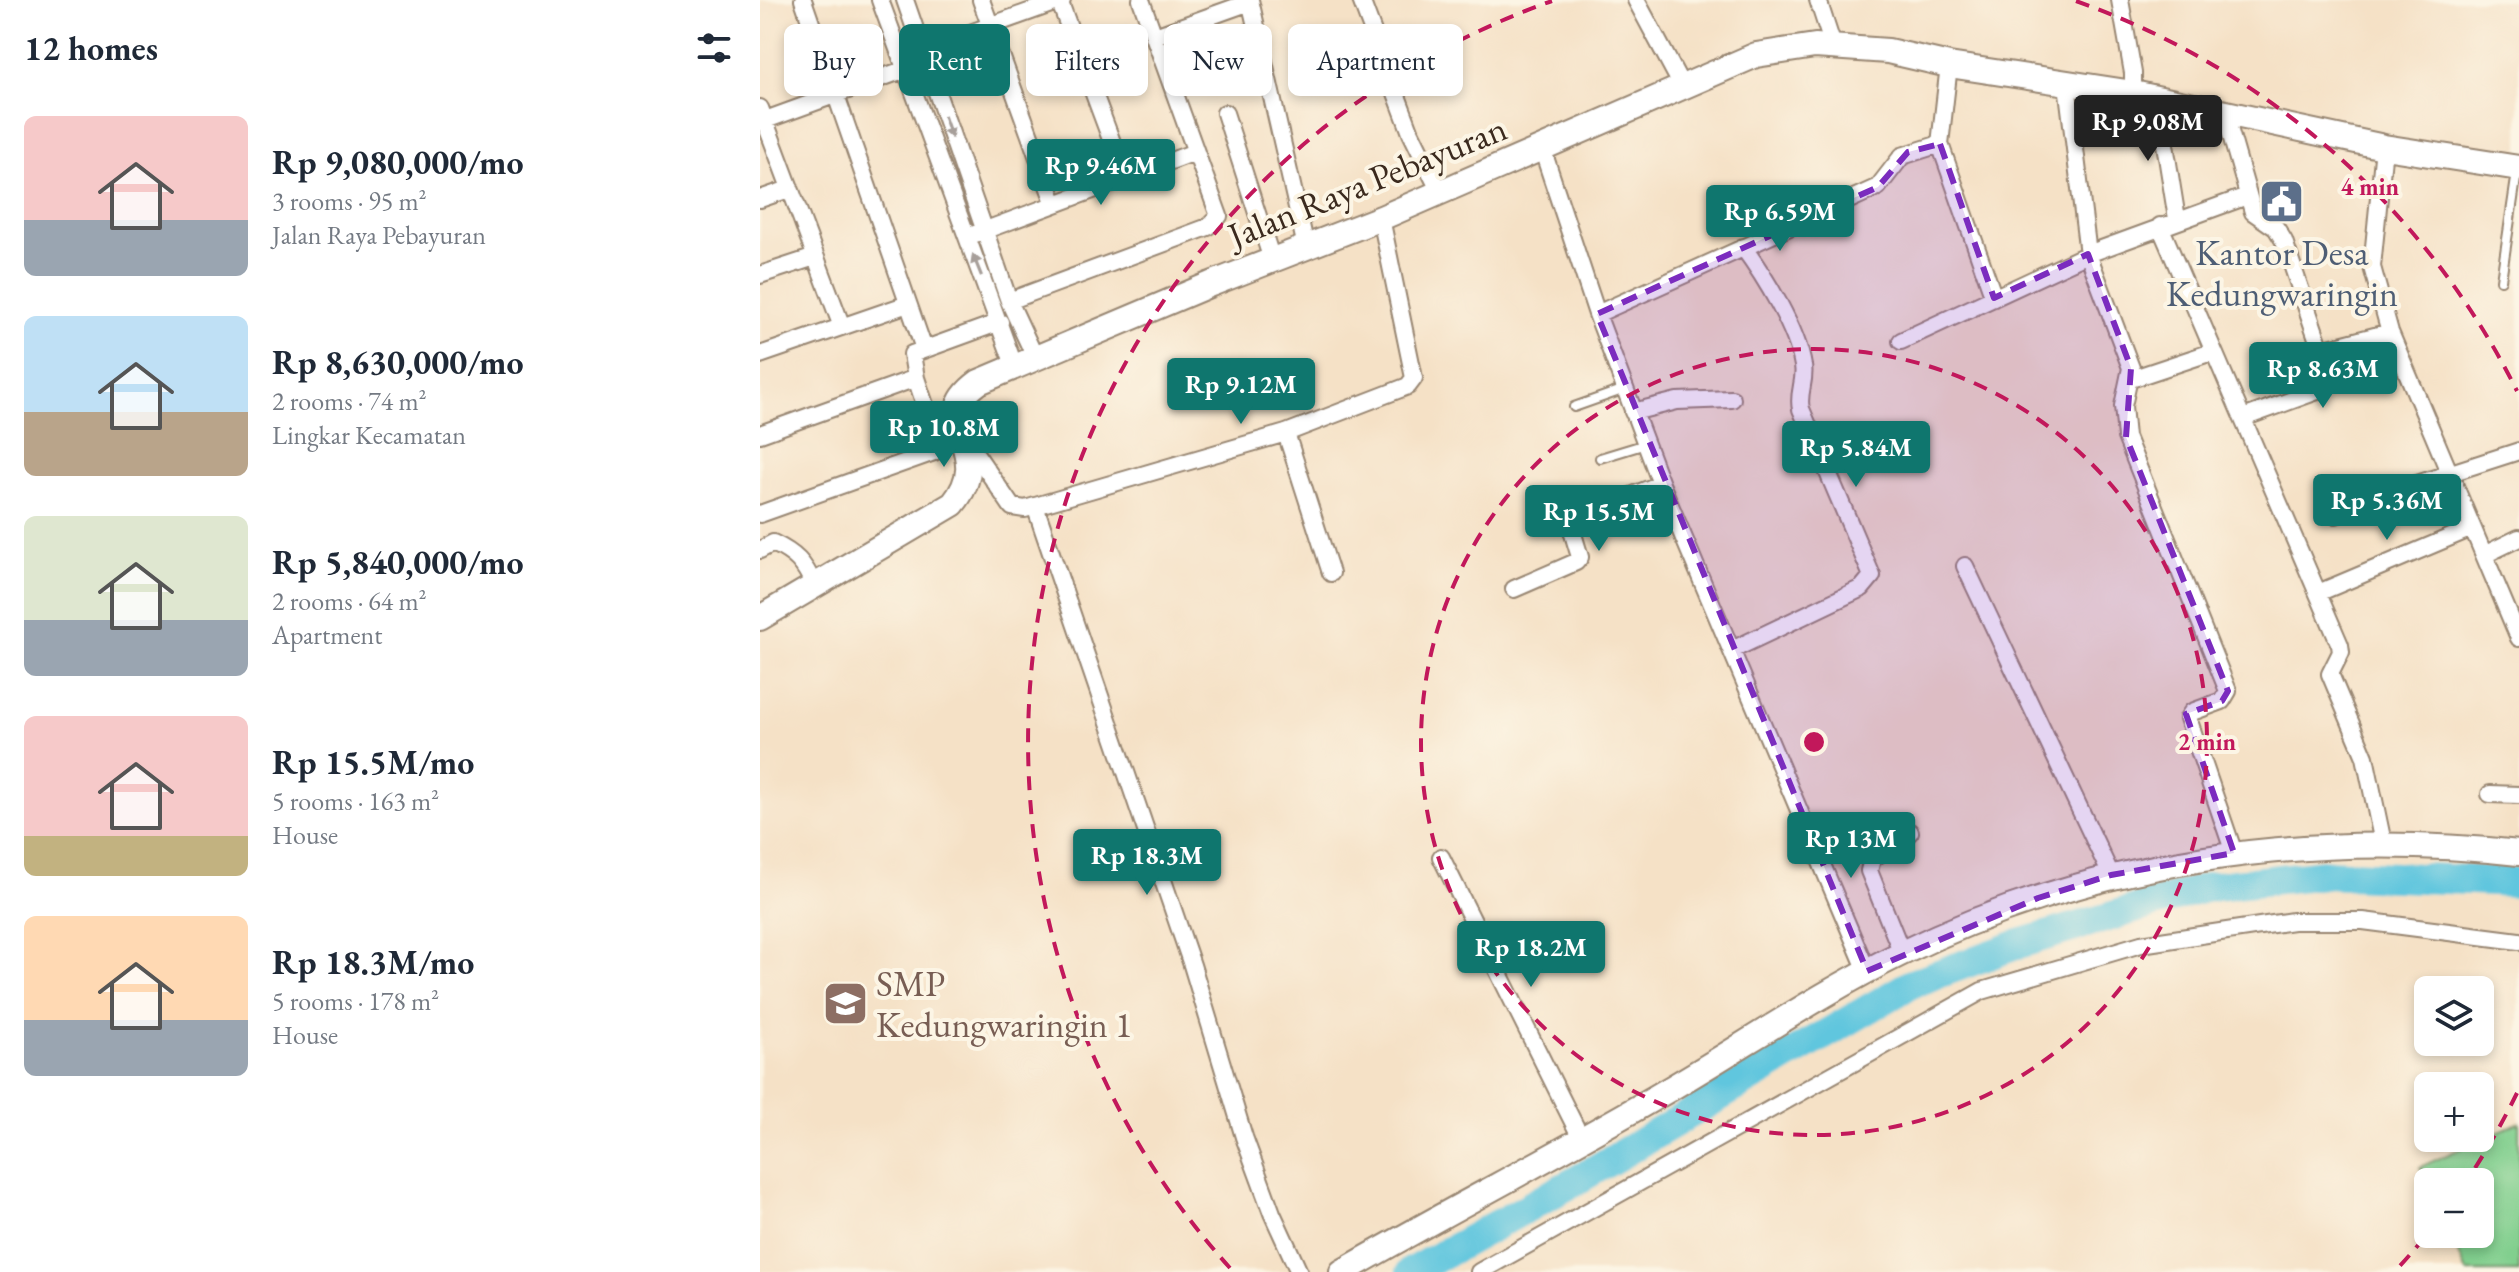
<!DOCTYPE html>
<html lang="en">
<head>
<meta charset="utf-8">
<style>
	body { margin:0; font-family:"EB Garamond",serif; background:#f6f6f7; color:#1f2937; height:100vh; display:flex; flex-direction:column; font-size:30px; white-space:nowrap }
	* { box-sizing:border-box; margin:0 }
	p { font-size:26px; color:#747a83 }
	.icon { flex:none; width:44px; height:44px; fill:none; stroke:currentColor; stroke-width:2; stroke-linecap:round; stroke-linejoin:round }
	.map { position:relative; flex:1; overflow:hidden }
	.drawer { display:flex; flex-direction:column; background:#fff; width:760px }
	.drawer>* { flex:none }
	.hud { position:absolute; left:24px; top:24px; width:760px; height:72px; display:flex; gap:16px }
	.controls { position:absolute; left:1654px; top:976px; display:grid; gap:16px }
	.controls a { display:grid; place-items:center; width:80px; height:80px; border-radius:12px; background:#fff; box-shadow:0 4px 12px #0003; font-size:40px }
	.price { position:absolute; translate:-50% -68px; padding:0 18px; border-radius:8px; background:#0f766e; color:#fff; font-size:26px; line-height:52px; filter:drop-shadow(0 2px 4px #0008) }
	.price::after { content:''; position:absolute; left:50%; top:48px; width:24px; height:18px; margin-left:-12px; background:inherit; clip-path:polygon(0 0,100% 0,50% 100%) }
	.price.current { background:#222; color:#fff }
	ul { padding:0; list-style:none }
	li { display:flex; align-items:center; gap:24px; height:200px; padding:0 24px }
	li span { display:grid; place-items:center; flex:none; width:224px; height:160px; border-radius:12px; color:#555 }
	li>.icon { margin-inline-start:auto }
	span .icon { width:96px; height:96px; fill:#fffc; stroke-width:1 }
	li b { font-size:34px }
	h2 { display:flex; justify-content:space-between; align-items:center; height:96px; padding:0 24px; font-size:34px }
	.pill { padding:0 28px; border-radius:12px; background:#fff; box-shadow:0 4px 12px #0003; font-size:28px; line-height:72px }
	.pill.current { background:#0f766e; color:#fff }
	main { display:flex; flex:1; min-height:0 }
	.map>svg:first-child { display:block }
	.green { fill:#81cf8e; stroke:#5e7c56; stroke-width:2 }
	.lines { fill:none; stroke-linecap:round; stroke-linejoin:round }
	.river { stroke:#60c6de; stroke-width:30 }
	.lane-casing { stroke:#988672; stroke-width:12 }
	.street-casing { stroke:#988672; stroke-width:20 }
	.secondary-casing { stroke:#988672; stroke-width:28 }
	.lane { stroke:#fff; stroke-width:8 }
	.street { stroke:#fff; stroke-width:16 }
	.secondary { stroke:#fff; stroke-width:24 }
	.oneway { fill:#a79f9a }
	.marked { fill:#7b2cbf; fill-opacity:0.2; stroke:#7b2cbf; stroke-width:6; stroke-dasharray:16 10; stroke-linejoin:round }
	.ring { fill:none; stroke:#c2185b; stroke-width:4; stroke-dasharray:14 10 }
	.labels { text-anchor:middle; stroke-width:8; stroke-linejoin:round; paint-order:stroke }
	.street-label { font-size:36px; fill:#3b2a1e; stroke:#fcf5e5 }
	.service-label { font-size:36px; fill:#4e5e75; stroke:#fcf5e5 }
	.education-label { font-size:36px; fill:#785e54; stroke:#fcf5e5; text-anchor:start }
	.centre { fill:#c2185b; stroke:#fcf5e5; stroke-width:4 }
	.ring-label { font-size:24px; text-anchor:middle; font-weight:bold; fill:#c2185b; stroke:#fcf5e5; stroke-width:8; stroke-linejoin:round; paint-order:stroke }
</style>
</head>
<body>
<main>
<section class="drawer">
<h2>12 homes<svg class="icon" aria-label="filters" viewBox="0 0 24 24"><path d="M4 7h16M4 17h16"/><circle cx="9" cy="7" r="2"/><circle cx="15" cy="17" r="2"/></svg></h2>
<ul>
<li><span style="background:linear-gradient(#f6c9c9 65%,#9aa5b1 0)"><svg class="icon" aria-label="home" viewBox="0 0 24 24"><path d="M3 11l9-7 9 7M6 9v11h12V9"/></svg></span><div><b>Rp 9,080,000/mo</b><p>3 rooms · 95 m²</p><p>Jalan Raya Pebayuran</p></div></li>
<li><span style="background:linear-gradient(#bfe0f5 60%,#b9a48a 0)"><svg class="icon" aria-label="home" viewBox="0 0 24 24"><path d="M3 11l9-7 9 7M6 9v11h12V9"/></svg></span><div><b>Rp 8,630,000/mo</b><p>2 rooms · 74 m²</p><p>Lingkar Kecamatan</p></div></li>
<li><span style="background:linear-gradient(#dfe7d0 65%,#9aa5b1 0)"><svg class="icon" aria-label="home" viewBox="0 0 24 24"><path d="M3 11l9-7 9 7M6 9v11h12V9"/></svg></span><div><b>Rp 5,840,000/mo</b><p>2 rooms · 64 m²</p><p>Apartment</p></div></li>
<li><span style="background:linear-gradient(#f6c9c9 75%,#c2b280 0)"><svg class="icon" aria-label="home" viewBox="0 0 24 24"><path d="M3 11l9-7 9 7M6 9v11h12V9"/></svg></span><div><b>Rp 15.5M/mo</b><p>5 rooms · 163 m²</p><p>House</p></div></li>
<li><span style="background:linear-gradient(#ffd9b3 65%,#9aa5b1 0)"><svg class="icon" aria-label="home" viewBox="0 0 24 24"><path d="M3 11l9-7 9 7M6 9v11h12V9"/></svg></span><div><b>Rp 18.3M/mo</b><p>5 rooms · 178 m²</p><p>House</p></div></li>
</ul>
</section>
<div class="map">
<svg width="1759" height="1272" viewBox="0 0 1759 1272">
	<rect width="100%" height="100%" fill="#fcf5e5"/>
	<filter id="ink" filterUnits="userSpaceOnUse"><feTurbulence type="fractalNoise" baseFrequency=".0125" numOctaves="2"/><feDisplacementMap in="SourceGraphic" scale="16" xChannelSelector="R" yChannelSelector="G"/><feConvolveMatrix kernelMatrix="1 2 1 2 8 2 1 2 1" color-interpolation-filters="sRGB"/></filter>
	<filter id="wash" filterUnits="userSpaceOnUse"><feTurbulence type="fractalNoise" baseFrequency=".006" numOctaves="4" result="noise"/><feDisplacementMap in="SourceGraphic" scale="32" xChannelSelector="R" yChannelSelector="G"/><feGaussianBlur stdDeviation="1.8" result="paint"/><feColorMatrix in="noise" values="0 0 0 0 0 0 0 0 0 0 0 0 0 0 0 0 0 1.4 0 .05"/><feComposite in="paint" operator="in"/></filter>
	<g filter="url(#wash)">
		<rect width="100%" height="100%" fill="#f5e1c6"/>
		<path class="green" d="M1759,1122V1272H1707L1690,1234H1720V1182H1668V1186L1660,1167Z"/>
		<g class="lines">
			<path class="river" d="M651,1272L812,1183L1151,984L1259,944L1448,887L1564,874L1759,882"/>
		</g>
	</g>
	<g filter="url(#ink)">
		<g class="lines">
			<defs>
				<path id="lane" d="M1741,280L1757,172
					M814,407L865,389
					M840,458L886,444"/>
				<path id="street" d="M43,0L164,349
					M120,0L254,365
					M145,0L249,301L275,357
					M221,0L294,202
					M299,0L365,177
					M490,0L546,247
					M601,0L651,133L679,190
					M876,0L922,86
					M1058,0L1073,46
					M1360,0L1373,73V93
					M395,36L490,2
					M163,50L302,0
					M1189,65L1180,144L1234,298
					M1307,84L1328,254L1371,368L1363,406L1366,437L1468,691L1462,701L1432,712L1428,718L1474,853
					M1398,101L1417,219
					M0,108L82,327
					M465,113L512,260
					M1465,114L1493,212L1516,228L1524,241L1561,350L1630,332
					M0,122L165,62
					M1624,147L1612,267L1630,332L1759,638
					M782,148L837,314L901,484L1107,971
					M0,199L29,189
					M1400,226L1580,645L1581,652L1570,674L1605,757L1623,843
					M215,234L435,152
					M0,275L55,257
					M249,301L448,227L459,216L381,0
					M837,314L1118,187L1142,156L1180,144
					M1141,341L1328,254L1487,196
					M0,355L148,304
					M1371,379L1452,352
					M873,412L917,401L972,399
					M1483,418L1560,390L1567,380L1561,350
					M526,433L571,573
					M0,434L156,378
					M207,441L252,507L265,509L526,433L648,386L654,378L621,218
					M275,506L432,965L484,1137L512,1213L539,1272
					M0,514L174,452L178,444L156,378L152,354L240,322
					M1576,515L1638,490L1759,451
					M0,550L13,543C36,554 44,563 54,585
					M1724,555L1759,538
					M1205,566L1351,875
					M754,589L816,562L820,557L810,524L815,518L901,484
					M1558,593L1712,528
					M972,650L1102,588L1112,576L1041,409C1037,394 1046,381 1043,366C1037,329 1005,277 983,247
					M1730,794L1759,795
					M681,857L822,1140
					M1142,953L1109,871L1112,859L1150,832
					M719,1272L1222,991L1381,944L1533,921H1603L1759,941"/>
				<path id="secondary" d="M0,618L193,504C238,449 163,422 219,382L451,284L621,218L996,55L1055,46L1128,51L1189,65L1373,93L1624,147L1759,168
					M582,1272C686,1212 793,1157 896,1097C978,1050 1056,995 1140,954C1334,859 1546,830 1759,853"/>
			</defs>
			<use href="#lane" class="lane-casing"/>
			<use href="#street" class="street-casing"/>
			<use href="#secondary" class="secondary-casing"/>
			<use href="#lane" class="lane"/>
			<use href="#street" class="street"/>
			<use href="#secondary" class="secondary"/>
		</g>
		<defs><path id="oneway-solid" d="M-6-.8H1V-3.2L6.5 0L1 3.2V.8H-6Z" transform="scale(2)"/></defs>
		<g class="oneway">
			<use href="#oneway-solid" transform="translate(188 127) rotate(71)"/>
			<use href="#oneway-solid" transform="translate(217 265) rotate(-112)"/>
		</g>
	</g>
	<path class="marked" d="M1180,144L1234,298L1328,254L1371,368L1366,437L1468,691L1462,701L1426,714L1474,853L1351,875L1278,898L1107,971L837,314L1118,187L1148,152Z"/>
	<g class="ring">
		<circle cx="1054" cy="742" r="393"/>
		<path d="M1757 1093A786 786 0 0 1 1706 1182M1665 1237A786 786 0 0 1 1638 1268M470 1268A786 786 0 0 1 792 1M1316 1A786 786 0 0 1 1757 391"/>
	</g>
	<defs>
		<symbol id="civic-square" viewBox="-11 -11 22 22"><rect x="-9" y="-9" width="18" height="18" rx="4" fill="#5c6f8a" stroke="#fcf5e5"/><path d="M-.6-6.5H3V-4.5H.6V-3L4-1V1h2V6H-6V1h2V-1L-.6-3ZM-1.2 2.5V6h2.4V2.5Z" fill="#fff"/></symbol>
		<symbol id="school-square" viewBox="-11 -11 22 22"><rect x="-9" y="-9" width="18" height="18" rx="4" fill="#8d6e63" stroke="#fcf5e5"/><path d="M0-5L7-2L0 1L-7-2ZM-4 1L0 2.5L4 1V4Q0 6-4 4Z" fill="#fff"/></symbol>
	</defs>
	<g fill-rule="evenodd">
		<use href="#civic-square" x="1496" y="176" width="51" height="51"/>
		<use href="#school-square" x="60" y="978" width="51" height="51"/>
	</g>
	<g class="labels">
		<g class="street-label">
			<text transform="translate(607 181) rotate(-22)" y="13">Jalan Raya Pebayuran</text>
		</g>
		<g class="service-label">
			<text x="1522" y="265">Kantor Desa<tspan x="1522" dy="41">Kedungwaringin</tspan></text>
		</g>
		<g class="education-label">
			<text x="116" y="996">SMP<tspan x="116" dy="41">Kedungwaringin 1</tspan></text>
		</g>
	</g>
	<circle cx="1054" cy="742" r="12" class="centre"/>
	<g class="ring-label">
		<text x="1610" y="195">4 min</text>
		<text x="1447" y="750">2 min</text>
	</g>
</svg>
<div class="controls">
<a><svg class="icon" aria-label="layers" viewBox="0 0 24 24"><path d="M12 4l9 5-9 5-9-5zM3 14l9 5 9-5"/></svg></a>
<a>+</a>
<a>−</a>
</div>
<b class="price current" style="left:1388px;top:163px">Rp 9.08M</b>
<b class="price" style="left:341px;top:207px">Rp 9.46M</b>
<b class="price" style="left:1020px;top:253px">Rp 6.59M</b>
<b class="price" style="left:1563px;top:410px">Rp 8.63M</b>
<b class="price" style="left:481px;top:426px">Rp 9.12M</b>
<b class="price" style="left:184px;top:469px">Rp 10.8M</b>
<b class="price" style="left:1096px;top:489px">Rp 5.84M</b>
<b class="price" style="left:1627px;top:542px">Rp 5.36M</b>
<b class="price" style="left:839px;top:553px">Rp 15.5M</b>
<b class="price" style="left:1091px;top:880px">Rp 13M</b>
<b class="price" style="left:387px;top:897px">Rp 18.3M</b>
<b class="price" style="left:771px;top:989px">Rp 18.2M</b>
<div class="hud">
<a class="pill">Buy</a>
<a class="pill current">Rent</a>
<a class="pill">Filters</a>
<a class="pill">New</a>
<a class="pill">Apartment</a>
</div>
</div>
</main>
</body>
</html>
